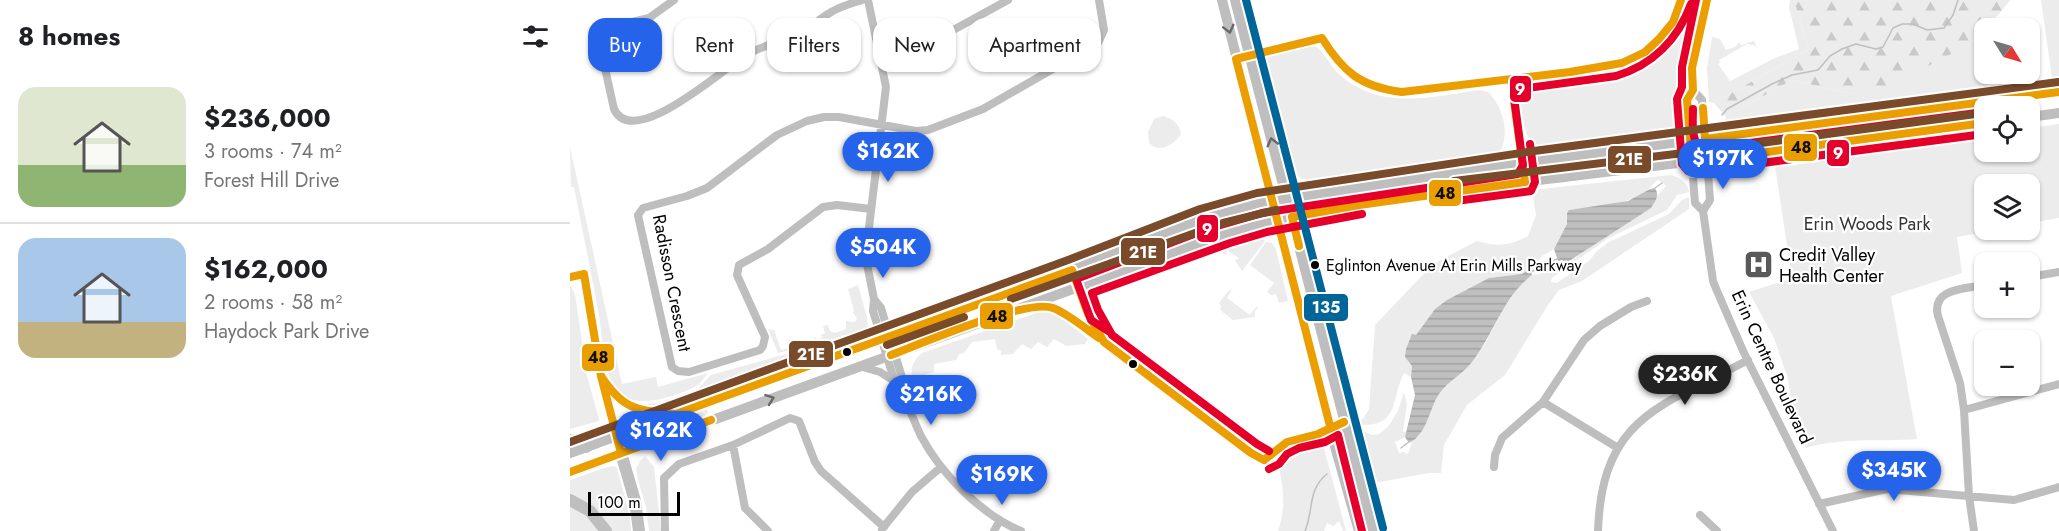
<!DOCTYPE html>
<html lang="en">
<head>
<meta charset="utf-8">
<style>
	body { margin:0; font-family:Jost,sans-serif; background:#f6f6f6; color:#202124; height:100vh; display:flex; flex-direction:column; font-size:22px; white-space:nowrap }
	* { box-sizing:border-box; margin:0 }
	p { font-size:20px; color:#757577 }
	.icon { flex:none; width:33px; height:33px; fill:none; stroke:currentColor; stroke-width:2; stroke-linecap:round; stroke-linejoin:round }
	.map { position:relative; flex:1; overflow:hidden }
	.side { display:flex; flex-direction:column; background:#fff; width:570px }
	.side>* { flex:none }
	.banner { position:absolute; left:18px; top:18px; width:570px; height:54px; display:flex; gap:12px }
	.needle { width:39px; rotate:127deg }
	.tools { position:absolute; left:1404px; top:18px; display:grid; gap:12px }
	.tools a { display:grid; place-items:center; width:66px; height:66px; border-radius:12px; background:#fff; box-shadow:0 2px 4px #0004; font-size:30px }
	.scale { position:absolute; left:18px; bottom:15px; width:92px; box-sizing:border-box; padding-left:6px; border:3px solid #000; border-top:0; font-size:16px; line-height:21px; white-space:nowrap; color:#000; -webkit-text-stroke:4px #fff; paint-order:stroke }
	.price { position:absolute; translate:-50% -51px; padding:0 14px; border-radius:21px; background:#2563eb; color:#fff; font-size:20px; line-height:39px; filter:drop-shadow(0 2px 3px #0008) }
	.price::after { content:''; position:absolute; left:50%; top:36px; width:18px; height:14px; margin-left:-9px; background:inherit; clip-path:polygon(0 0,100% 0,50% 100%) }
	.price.current { background:#222; color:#fff }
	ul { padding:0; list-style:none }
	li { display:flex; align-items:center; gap:18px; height:150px; padding:0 18px }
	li+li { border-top:2px solid #e0e0e0 }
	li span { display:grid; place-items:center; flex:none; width:168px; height:120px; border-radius:18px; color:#555 }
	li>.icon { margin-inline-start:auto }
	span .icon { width:72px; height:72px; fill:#fffc; stroke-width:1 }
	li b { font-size:26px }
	h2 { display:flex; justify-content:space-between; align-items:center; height:72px; padding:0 18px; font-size:26px }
	.chip { padding:0 21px; border-radius:18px; background:#fff; box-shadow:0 2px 4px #0004; font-size:21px; line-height:54px }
	.chip.current { background:#2563eb; color:#fff }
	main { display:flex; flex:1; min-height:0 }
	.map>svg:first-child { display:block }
	.green { fill:#ececec }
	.forest { fill:url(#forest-firs) }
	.water { fill:url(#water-rules) }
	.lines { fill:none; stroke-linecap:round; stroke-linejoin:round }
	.stream { stroke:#bfbfbf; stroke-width:1.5 }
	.minor { stroke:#bebebe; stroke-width:8 }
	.major { stroke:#bebebe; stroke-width:10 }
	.highway { stroke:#bebebe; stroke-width:12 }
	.bus-1-casing { stroke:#fff; stroke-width:12 }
	.bus-2-casing { stroke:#fff; stroke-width:12 }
	.bus-3-casing { stroke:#fff; stroke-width:12 }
	.bus-4-casing { stroke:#fff; stroke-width:12 }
	.bus-1 { stroke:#eb9e00; stroke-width:8 }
	.bus-2 { stroke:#e4002b; stroke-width:8 }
	.bus-3 { stroke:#7a4b2a; stroke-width:8 }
	.bus-4 { stroke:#069; stroke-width:8 }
	.oneway { stroke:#686868 }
	.bus-dot { fill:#000; stroke:#fff; stroke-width:2 }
	.labels { text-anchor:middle; stroke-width:4.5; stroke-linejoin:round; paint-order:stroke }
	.bus-label { font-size:16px; fill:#000; stroke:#fff; text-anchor:start }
	.park-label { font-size:18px; fill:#333; stroke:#fff }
	.poi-label { font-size:18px; fill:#000; stroke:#fff; text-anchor:start }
	.street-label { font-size:18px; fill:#000; stroke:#fff }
	.line-badge { stroke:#fff; stroke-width:2 }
	.badge-label { font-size:16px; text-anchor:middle; font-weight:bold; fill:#fff }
	.pale-badge-label { font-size:16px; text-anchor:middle; font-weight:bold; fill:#111 }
</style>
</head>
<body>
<main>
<section class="side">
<h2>8 homes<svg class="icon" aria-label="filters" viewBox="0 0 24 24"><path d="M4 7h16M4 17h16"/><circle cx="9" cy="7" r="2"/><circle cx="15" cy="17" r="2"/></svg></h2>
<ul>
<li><span style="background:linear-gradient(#dfe7d0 65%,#8fb573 0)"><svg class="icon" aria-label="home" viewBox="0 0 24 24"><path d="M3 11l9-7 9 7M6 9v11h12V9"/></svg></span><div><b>$236,000</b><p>3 rooms · 74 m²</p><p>Forest Hill Drive</p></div></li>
<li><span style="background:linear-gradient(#a9c7e8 70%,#c2b280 0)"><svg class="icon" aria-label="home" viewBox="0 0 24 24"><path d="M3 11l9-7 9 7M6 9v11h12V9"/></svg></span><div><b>$162,000</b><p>2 rooms · 58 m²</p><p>Haydock Park Drive</p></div></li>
</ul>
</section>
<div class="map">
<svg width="1489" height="531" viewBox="0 0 1489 531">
	<defs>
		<pattern id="forest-firs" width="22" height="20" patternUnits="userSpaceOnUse" patternTransform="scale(1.5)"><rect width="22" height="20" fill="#ececec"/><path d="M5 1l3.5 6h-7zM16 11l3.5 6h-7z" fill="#c9c9c9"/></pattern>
		<pattern id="water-rules" width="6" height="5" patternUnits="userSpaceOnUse" patternTransform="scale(1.5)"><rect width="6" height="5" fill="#bfbfbf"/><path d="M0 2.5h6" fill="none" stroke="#a2a2a2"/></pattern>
	</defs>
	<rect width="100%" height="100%" fill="#fff"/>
	<path class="green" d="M1117,0H1123L1117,22L1122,24L1113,58L1112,76L1110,77L1114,118L1112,126L1094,134L1077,137L962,147C955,133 945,96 956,86L1044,79L1068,71L1067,69C1086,57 1099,44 1110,25L1109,24Z
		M1220,0H1224L1239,49L1144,103L1139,102L1137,68L1142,37L1150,39L1156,50L1165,47L1169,42L1171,45L1184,41L1187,48L1184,45L1177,44L1149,60L1150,63L1148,64L1160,81L1205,58L1229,49L1219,7Z
		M1471,0H1489V84L1483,85Z
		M1414,30V74H1416L1418,96L1321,109L1237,115L1160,126L1154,124L1156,117L1222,80L1282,94L1402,41Z
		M741,45C753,47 759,66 769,74C809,111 861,97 910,90L918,92C933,106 941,135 929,153L737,180C727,178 721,172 717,163L693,68L694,60L699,56Z
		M593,116C602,118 610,124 611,134C604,145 589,154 579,143L578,132L584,119Z
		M1489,124V218L1460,223V184H1414V230H1427L1387,237L1392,273L1321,296L1347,439C1311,442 1271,437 1236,448L1218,416L1223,412L1218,379L1204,338L1179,292L1222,278L1204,160L1414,133V152H1460V128Z
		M0,147L52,384L86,377L88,387L138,373C134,377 132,383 126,386C106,397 61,412 46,389C31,367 33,335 28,309C20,268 12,228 4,187H1Z
		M1101,175C1110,177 1118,183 1119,192L1107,195L1097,210L1037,239L982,278L981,282L987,283L1020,260L1026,252L1039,242L1099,214L1112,200L1119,197V209L1012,281L989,290L978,305L935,375L897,405L874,445L871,473H859L804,483L790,429L802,435L809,434L818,427L828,411L834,392L837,404L833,431L837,433L835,437L825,442L829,453L833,452L838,454L842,442L849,436L868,395L879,383L901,363L915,344L933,310L951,283L962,275L981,272L1001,261L1040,233L1080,208L1087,196L1096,186L1089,180L1086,181C1066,207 1029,205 999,210L997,213V224L984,249L972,256L960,269L952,274L919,278L865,309L846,335L839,362L842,366L841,377L834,373C821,398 830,425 793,425L787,421L793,419L799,409L805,325L863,264L907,241C927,247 939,246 958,236L966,215L962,190Z
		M685,237L692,238L695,241L672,271L665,260L669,258L657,250L656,255L653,254L651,249L655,248L654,246Z
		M696,242L702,243L706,249L718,301L709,303L706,294L701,295L697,292L704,283L680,265Z
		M0,285L5,294L17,376L29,419V421L0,429Z
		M288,285L297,317L298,330L208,353L198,329L204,330L211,350L245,340L244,336L247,339L252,338L251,335L255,333L253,326L258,325L260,331L265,333L276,329V321L285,322L287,318L283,313L284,310L278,289Z
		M662,289L657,298L680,315L687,306L688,308L685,311V317L663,320L650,310L651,306L649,303L658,291Z
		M472,311L485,313L518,339L515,344L496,346L484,339L477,347L468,342L461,349L452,344L443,354L431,355V351L427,349L425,339L402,342L394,353L389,354L386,360L364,364V372L343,378C339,367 344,360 352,353Z
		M294,335V338L283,340L223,355L91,404L79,407L64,405L87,403L128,389L141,375L238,348Z
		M137,409L138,413C130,421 88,433 74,441L71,432Z
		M751,437L776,531H773L769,521L763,526L757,523L754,531H708C717,505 713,485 707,459L705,458C713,443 734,440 751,437Z
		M75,456L84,467L91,531H79L76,507L68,480L66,469L70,461Z
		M44,466L47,468L60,517L61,531H40L0,497V480L34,468Z
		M0,504L11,509L31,531H0Z"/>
	<path class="forest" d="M1224,0H1440L1430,13L1398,45L1322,85L1282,94L1222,80L1156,117L1144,103L1239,49Z"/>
	<path class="water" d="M1085,188C1090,196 1085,201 1081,208L990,267L984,249L997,224V213L999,210L1058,201L1080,189Z
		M960,269L962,275C933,297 924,334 902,362C893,374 878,381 869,394C859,409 857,435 839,443L835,437L845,395L841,377L842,366L835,357L836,349L842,334L846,335L865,309L877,300L919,278L952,274Z"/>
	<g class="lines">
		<path class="stream" d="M1152,115L1157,109L1202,84L1222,75L1248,70L1260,56L1272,49L1286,44L1306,49L1313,47L1323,28L1332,24H1343L1357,30L1374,28L1383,15L1388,0
			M1085,188L1092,183
			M961,272L989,258
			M831,448L840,441
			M735,531C744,510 737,490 757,474"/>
		<path class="minor" d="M104,0L79,18L37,28C31,31 29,34 29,41L44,109C63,151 154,68 176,55C193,45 214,41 231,32C241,28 249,19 258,14C268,7 280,4 292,0
			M298,0L316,87L297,244V264L304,299L303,311L326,386C338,401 343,420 351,436C371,474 412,515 451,531
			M1137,0L1122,68L1123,90L1117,100L1125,203L1133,211L1143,281L1147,291L1174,353L1263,531
			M310,50L376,34L438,0
			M1123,90L1132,100L1138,173L1140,200L1133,211
			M301,209L267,205L253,207L198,249L169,265L167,275L195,337L193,346L190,350L119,372L108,371L102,367L69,220L68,215L73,208L117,196L137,188L207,135L237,121L254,117H269L346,131L358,130L413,109L528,43L534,30L529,0
			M1460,277L1489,272
			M304,299L311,308L334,384V395
			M289,366L310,372L324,381
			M973,402L1048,448
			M1394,410L1489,384
			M163,445L175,508L198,531
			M924,467L925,455L932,438L973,402L1014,340L1030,326L1061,307L1077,301
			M1249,504L1317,489L1444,500L1489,487
			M1130,515L1147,531
			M312,529L342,492L371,467
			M95,531L94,478L109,464L163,445L220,418L229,421L245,462L251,471L314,527
			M424,531L430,520
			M1028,531C1032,416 1091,407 1178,360
			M1404,531L1399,496L1394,410L1390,383L1368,316C1361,288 1395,289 1414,285"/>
		<path class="major" d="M652,0L762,436L789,531
			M665,0L803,531
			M1460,117L1489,113
			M0,453L502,270L634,219L690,203L965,161L1489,92
			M0,472L657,233C772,200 892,190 1010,175C1145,159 1280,141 1414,123"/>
		<path class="highway" d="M0,440L16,447
			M51,453L65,501L69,531
			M0,500L20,511L36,531"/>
		<defs>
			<path id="bus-1" d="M1137,0L1122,68L1123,90L1117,100L1122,162L1414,123
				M1133,108L1135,139L1489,92
				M729,246L722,217L789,205L955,182L941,79
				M0,277L14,274L31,376L51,453
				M321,355C350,344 457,298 483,308C497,313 516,329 529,338
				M31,376C54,411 67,410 106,414L502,270L518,314L534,342L681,453L694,460
				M760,426L666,59L752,38C773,72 791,87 832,92L1000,72L1052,63L1075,52L1089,39L1103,22L1111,0
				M694,460L717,442L748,434L774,422
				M0,472L141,420"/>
			<path id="bus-2" d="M1126,0L1112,67V87L1107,99L1112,164L1118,171L1123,172L1414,134
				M1123,109C1123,122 1120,145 1134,149L1414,112
				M886,201L961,191L965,182L960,144
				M538,331L521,320L506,279L637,229L692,213L948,174L953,165L943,90L1046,76C1083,65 1108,39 1121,4
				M699,451L687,444L542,335L528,310L522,293L660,243L697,232L792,214
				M699,469L709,464L717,454L729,448L755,442L768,435L792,531"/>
			<path id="bus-3" d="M884,181L1146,149L1413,113
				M441,299L653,223L706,210
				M317,345L394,317
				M0,442L498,260L630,209L687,193L964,151L1488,82"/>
			<path id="bus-4" d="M676,0L813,528"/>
		</defs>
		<use href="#bus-1" class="bus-1-casing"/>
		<use href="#bus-2" class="bus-2-casing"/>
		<use href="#bus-3" class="bus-3-casing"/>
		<use href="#bus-4" class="bus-4-casing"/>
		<use href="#bus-1" class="bus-1"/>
		<use href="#bus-2" class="bus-2"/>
		<use href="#bus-3" class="bus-3"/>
		<use href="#bus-4" class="bus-4"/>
	</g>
	<defs><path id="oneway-chevron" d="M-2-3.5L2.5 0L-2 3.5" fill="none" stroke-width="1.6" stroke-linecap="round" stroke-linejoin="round" transform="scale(1.5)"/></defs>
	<g class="oneway">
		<use href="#oneway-chevron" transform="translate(659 29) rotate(76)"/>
		<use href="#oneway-chevron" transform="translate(702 142) rotate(-105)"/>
		<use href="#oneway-chevron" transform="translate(200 399) rotate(-20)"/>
	</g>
	<defs>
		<symbol id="hospital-square" viewBox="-11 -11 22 22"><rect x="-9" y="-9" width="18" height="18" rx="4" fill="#595959" stroke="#fff"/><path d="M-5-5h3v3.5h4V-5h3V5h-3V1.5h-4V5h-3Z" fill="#fff"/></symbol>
	</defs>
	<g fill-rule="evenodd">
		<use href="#hospital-square" x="1172" y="248" width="33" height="33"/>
	</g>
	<g class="bus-dot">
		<circle cx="745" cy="265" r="5"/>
		<circle cx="277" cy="352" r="5"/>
		<circle cx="563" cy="364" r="5"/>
	</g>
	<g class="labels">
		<g class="bus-label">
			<text x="756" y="271">Eglinton Avenue At Erin Mills Parkway</text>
		</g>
		<g class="park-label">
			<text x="1297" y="230">Erin Woods Park</text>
		</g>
		<g class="poi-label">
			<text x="1209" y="261">Credit Valley<tspan x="1209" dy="21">Health Center</tspan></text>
		</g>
		<g class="street-label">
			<text transform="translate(102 283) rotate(79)" y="6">Radisson Crescent</text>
			<text transform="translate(1202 367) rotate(65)" y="6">Erin Centre Boulevard</text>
		</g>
	</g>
	<g class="line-badge">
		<rect x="939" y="75" width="23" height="28" rx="6" fill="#e4002b"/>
		<rect x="1213" y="133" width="35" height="29" rx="6" fill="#eb9e00"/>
		<rect x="1256" y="139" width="24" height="28" rx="6" fill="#e4002b"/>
		<rect x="1037" y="145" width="45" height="29" rx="6" fill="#7a4b2a"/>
		<rect x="858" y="179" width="34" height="28" rx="6" fill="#eb9e00"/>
		<rect x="626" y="214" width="23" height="29" rx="6" fill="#e4002b"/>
		<rect x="550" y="237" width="46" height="29" rx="6" fill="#7a4b2a"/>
		<rect x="733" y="293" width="46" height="29" rx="6" fill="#069"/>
		<rect x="409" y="302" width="35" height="28" rx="6" fill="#eb9e00"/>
		<rect x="218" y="340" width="46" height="28" rx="6" fill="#7a4b2a"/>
		<rect x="11" y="343" width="34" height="29" rx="6" fill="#eb9e00"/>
	</g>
	<g class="badge-label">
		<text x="950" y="95">9</text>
		<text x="1268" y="159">9</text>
		<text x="1059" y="165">21E</text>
		<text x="637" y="235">9</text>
		<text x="573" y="258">21E</text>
		<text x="756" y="313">135</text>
		<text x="241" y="360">21E</text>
	</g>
	<g class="pale-badge-label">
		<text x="1231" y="153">48</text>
		<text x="875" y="199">48</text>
		<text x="427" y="322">48</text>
		<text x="28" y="363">48</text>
	</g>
</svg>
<div class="tools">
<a><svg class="needle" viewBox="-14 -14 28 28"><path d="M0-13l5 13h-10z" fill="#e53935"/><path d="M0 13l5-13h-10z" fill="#757577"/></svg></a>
<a><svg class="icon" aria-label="locate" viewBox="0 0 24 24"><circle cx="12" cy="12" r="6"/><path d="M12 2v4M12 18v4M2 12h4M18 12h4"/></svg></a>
<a><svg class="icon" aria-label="layers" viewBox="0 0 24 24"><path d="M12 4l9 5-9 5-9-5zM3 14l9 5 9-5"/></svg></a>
<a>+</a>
<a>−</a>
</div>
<div class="scale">100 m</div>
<b class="price" style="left:318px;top:183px">$162K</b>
<b class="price" style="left:1153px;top:190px">$197K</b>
<b class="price" style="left:313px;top:279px">$504K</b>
<b class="price current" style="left:1115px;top:406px">$236K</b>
<b class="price" style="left:361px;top:426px">$216K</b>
<b class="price" style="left:91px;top:462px">$162K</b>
<b class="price" style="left:1324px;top:502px">$345K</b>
<b class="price" style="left:432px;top:506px">$169K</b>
<div class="banner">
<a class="chip current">Buy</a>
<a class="chip">Rent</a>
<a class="chip">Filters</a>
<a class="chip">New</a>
<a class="chip">Apartment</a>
</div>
</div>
</main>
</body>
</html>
